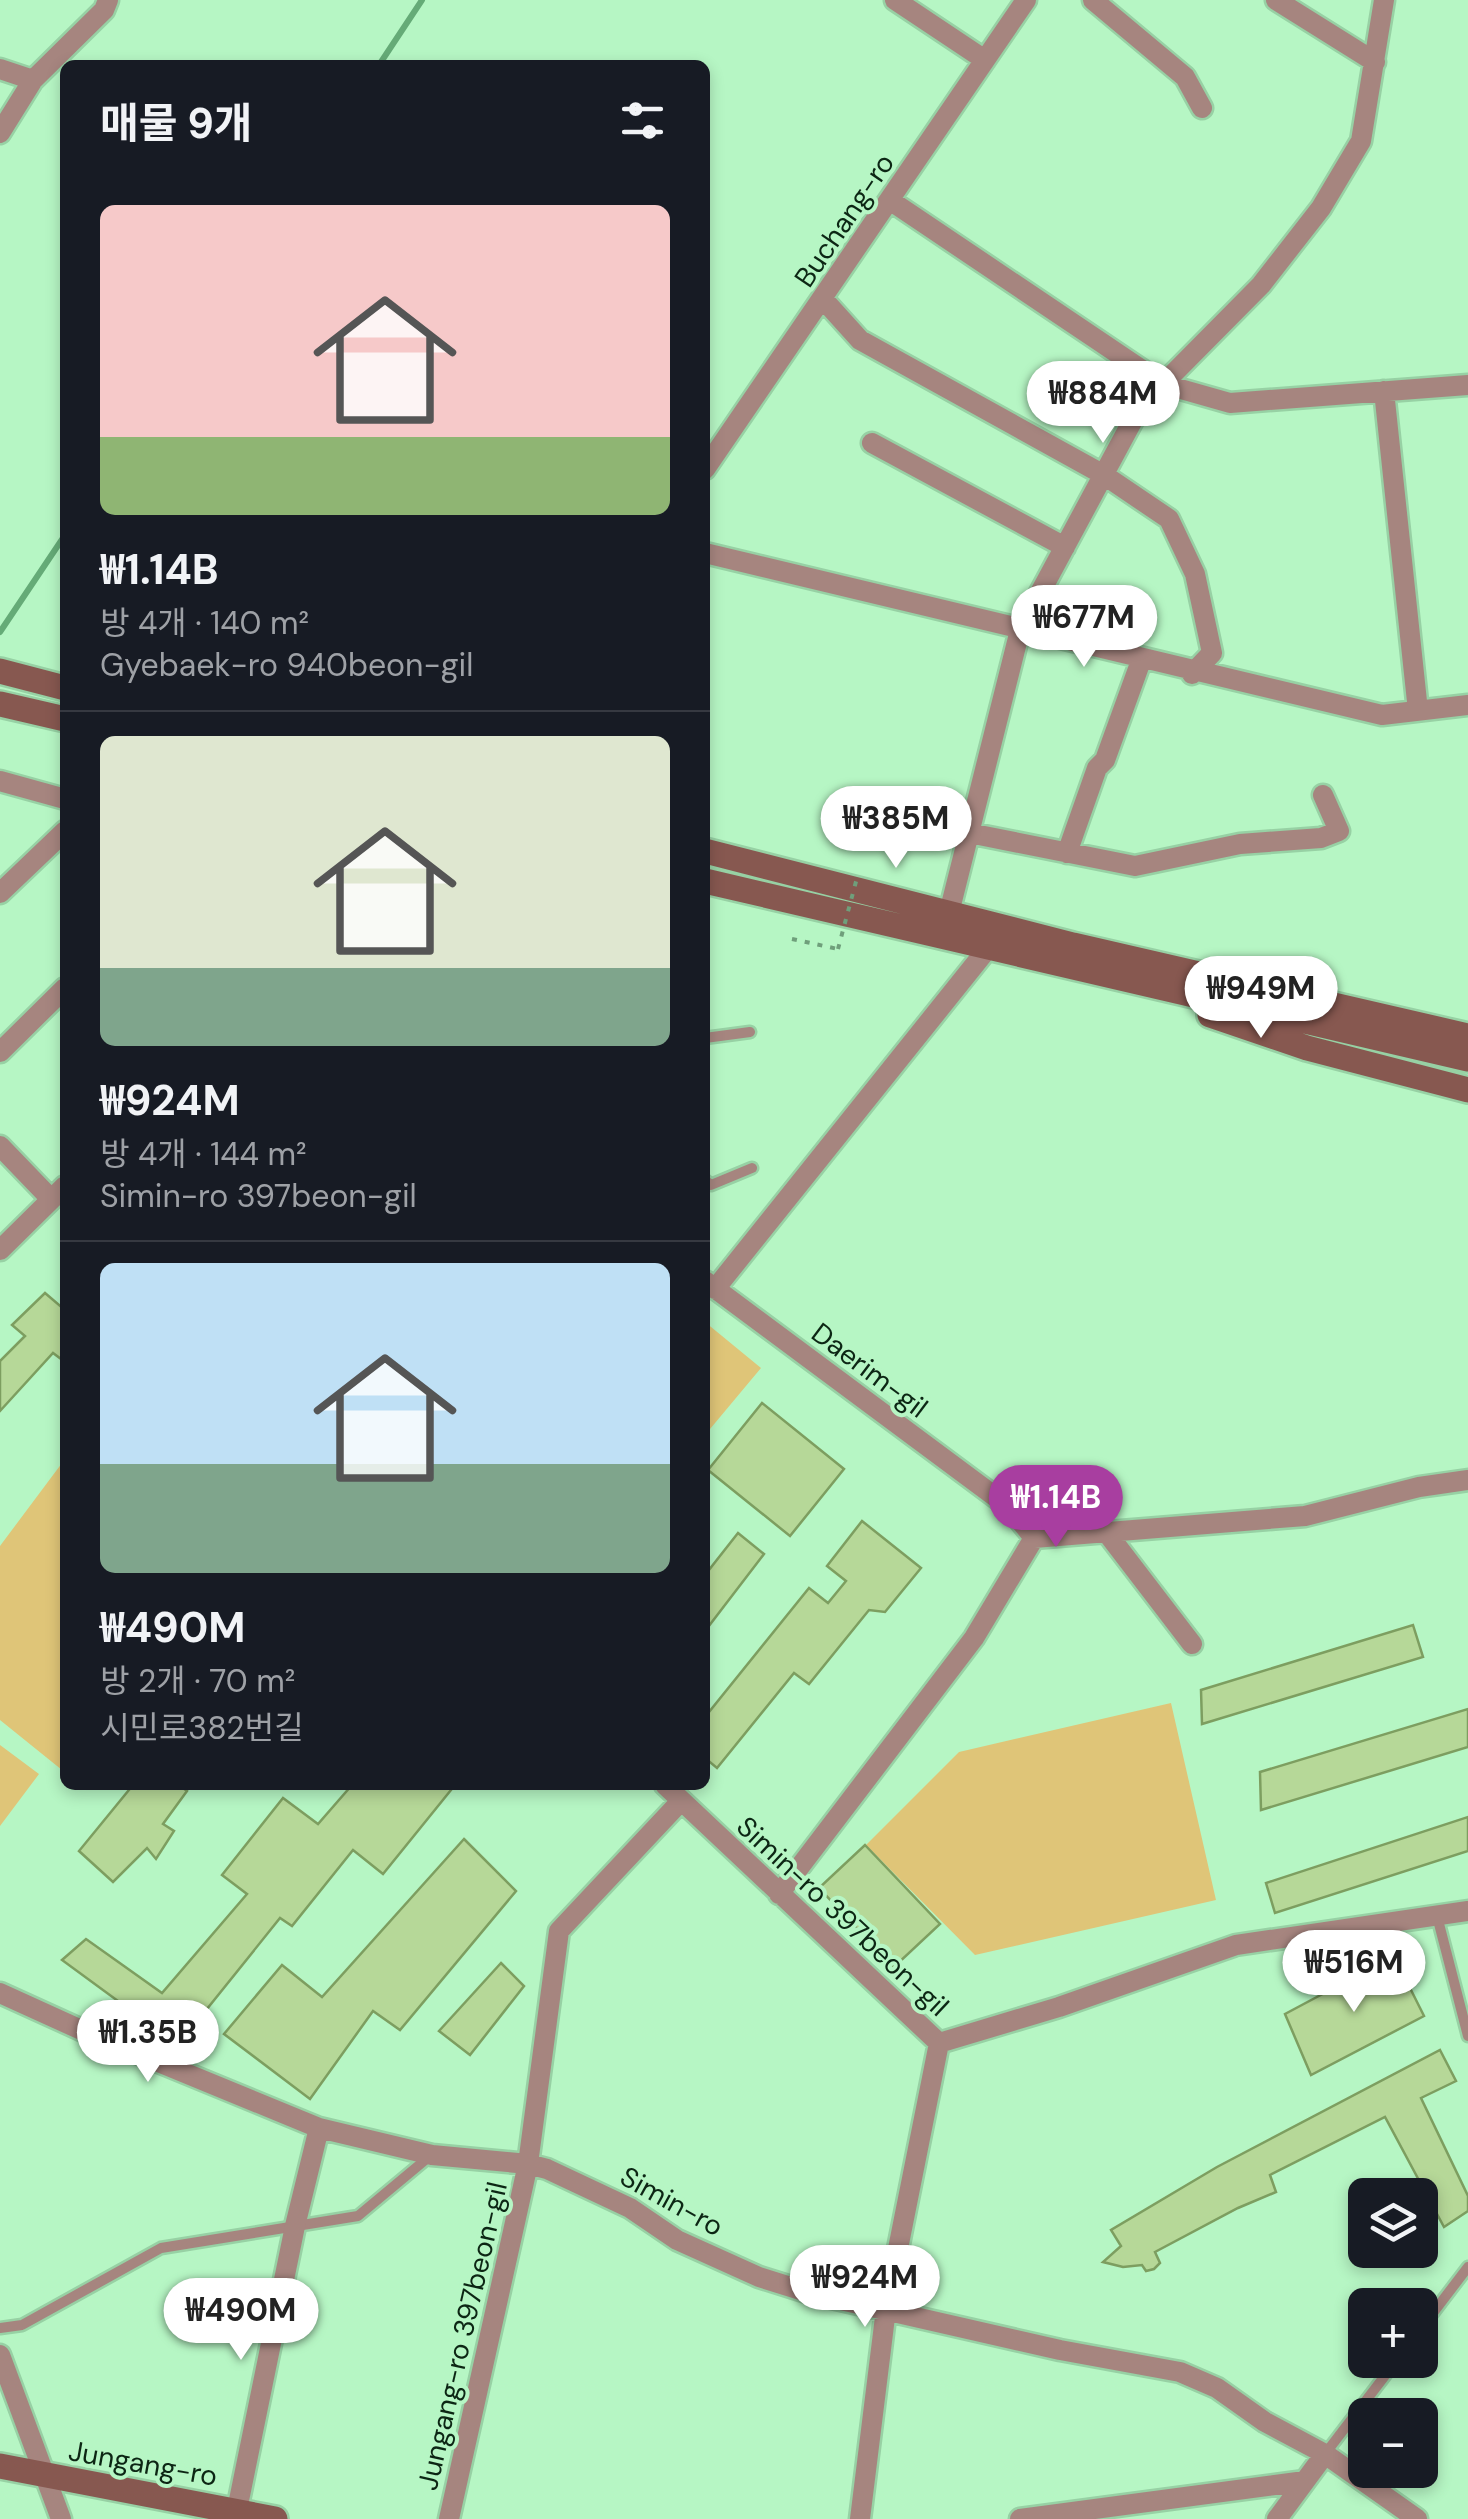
<!DOCTYPE html>
<html lang="ko">
<head>
<meta charset="utf-8">
<style>
	body { margin:0; font-family:"DM Sans","Noto Sans KR",sans-serif; background:#20242c; color:#f1f3f6; height:100vh; display:flex; flex-direction:column; font-size:38px; white-space:nowrap }
	* { box-sizing:border-box; margin:0 }
	p { font-size:32px; color:#9ea1a6 }
	.icon { flex:none; width:55px; height:55px; fill:none; stroke:currentColor; stroke-width:2; stroke-linecap:round; stroke-linejoin:round }
	.map { position:relative; flex:1; overflow:hidden }
	.side { position:absolute; left:60px; top:60px; width:650px; height:1730px; display:flex; flex-direction:column; background:#171b24; border-radius:15px; box-shadow:0 5px 15px #0003 }
	.side>* { flex:none }
	.tools { position:absolute; left:1348px; top:2178px; display:grid; gap:20px }
	.tools a { display:grid; place-items:center; width:90px; height:90px; border-radius:15px; background:#171b24; box-shadow:0 5px 15px #0003; font-size:50px }
	.price { position:absolute; translate:-50% -85px; padding:0 22px; border-radius:35px; background:#fff; color:#222; font-size:32px; line-height:65px; filter:drop-shadow(0 2px 5px #0008) }
	.price::after { content:''; position:absolute; left:50%; top:60px; width:30px; height:22px; margin-left:-15px; background:inherit; clip-path:polygon(0 0,100% 0,50% 100%) }
	.price.selected { background:#a83ea0; color:#fff }
	ul { padding:0; list-style:none }
	li { display:grid; align-content:center; gap:20px; height:530px; padding:0 40px }
	li+li { border-top:2px solid #363941 }
	li span { display:grid; place-items:center; height:310px; border-radius:15px; color:#555 }
	li>.icon { margin-inline-start:auto }
	span .icon { width:180px; height:180px; fill:#fffc; stroke-width:1 }
	li b { font-size:42px }
	h2 { display:flex; justify-content:space-between; align-items:center; height:120px; padding:0 40px; font-size:42px }
	.map>svg:first-child { display:block }
	.green { fill:#dfc578 }
	.lines { fill:none; stroke-linecap:round; stroke-linejoin:round }
	.stream { stroke:#65ab77; stroke-width:6 }
	.building { fill:#b6d898; stroke:#7d9e60; stroke-width:2.5 }
	.lane-casing { stroke:#97d1a4; stroke-width:15 }
	.street-casing { stroke:#97d1a4; stroke-width:25 }
	.secondary-casing { stroke:#97d1a4; stroke-width:30 }
	.path { stroke:#6f9f7b; stroke-width:4; stroke-dasharray:5 8; stroke-linecap:butt }
	.lane { stroke:#a6857f; stroke-width:10 }
	.street { stroke:#a6857f; stroke-width:20 }
	.secondary { stroke:#875850; stroke-width:25 }
	.path-bridge { stroke:#6f9f7b; stroke-width:4; stroke-dasharray:5 8; stroke-linecap:butt }
	.labels { text-anchor:middle; stroke-width:8; stroke-linejoin:round; paint-order:stroke }
	.street-label { font-size:28px; fill:#0c2614; stroke:#b6f6c4 }
</style>
</head>
<body>
<div class="map">
<svg width="1468" height="2519" viewBox="0 0 1468 2519">
	<rect width="100%" height="100%" fill="#b6f6c4"/>
	<path class="green" d="M705,1322L761,1368L705,1435Z
		M65,1459V1765L62,1770L0,1720V1546Z
		M1171,1703L1216,1900L975,1955L866,1845L959,1752Z
		M0,1745L39,1774L0,1826Z"/>
	<g class="lines">
		<path class="stream" d="M379,65L422,0
			M0,632L65,535"/>
	</g>
	<path class="building" d="M45,1293L65,1310V1362L53,1353L0,1411V1361L25,1336L12,1325Z
		M762,1403L844,1469L790,1536L708,1470Z
		M862,1521L921,1568L885,1612L869,1610L809,1684L794,1673L717,1768L705,1758V1717L809,1588L828,1603L846,1581L827,1566Z
		M738,1533L764,1554L705,1631V1575Z
		M1413,1625L1423,1657L1202,1724L1201,1690Z
		M1468,1709V1747L1261,1810L1260,1772Z
		M133,1785H179L187,1791L163,1824L174,1831L156,1859L147,1848L113,1882L79,1851Z
		M352,1785H455L383,1874L353,1850L292,1926L280,1918L178,2045L62,1960L86,1939L162,1993L247,1894L222,1875L283,1798L318,1824Z
		M1468,1817V1851L1275,1913L1266,1883Z
		M464,1839L516,1891L400,2030L373,2011L310,2099L224,2034L282,1965L322,1997Z
		M865,1845L940,1924L894,1967L819,1888Z
		M1394,1956L1424,2016L1311,2075L1285,2014Z
		M501,1963L524,1986L470,2055L439,2031Z
		M1440,2050L1456,2081L1421,2098L1468,2196V2211L1444,2227L1385,2117L1270,2175L1276,2192L1238,2208L1155,2252L1160,2263L1154,2269L1146,2271L1142,2265L1123,2267L1103,2262L1121,2246L1111,2230L1217,2167Z"/>
	<g class="lines">
		<defs>
			<path id="lane" d="M705,1038L750,1032
				M705,1180L711,1185L752,1168
				M1437,1916L1468,2036
				M0,2328L22,2325L161,2248L358,2216L430,2156
				M1420,2330L1468,2267
				M1325,2454L1397,2360"/>
			<path id="street" d="M895,0L985,60
				M1093,0L1185,77L1202,108
				M1276,0L1375,62
				M0,69L33,80L0,133
				M33,80L104,10L108,0
				M891,201L1163,384L1230,403L1468,385
				M823,299L860,340L1104,475L1169,519L1195,574L1212,653L1192,674
				M1384,391L1418,711
				M872,443L1065,547
				M705,469L1026,0
				M705,553L1382,715L1468,705
				M0,781L65,799
				M969,833L1135,866L1240,844L1321,838L1339,831L1323,795
				M1067,853L1097,768L1105,760L1142,658
				M0,893L65,831
				M949,913L1020,630L1133,420L1163,384L1261,285L1321,208L1361,141L1384,0
				M0,1052L65,988
				M0,1146L51,1199
				M0,1250L65,1186
				M705,1281L1009,1507L1034,1538L974,1638L779,1894
				M715,1289L988,948
				M1107,1533L1192,1644
				M1034,1538L1305,1516L1419,1487L1468,1480
				M665,1785L939,2043
				M0,1993L88,2033L319,2128L432,2155L528,2164L547,2169L630,2208L677,2240L759,2277L810,2293L1060,2350L1180,2372L1217,2388L1265,2422L1325,2454L1417,2519
				M939,2043L1059,2007L1236,1945L1468,1911
				M0,2355L61,2519
				M237,2510L295,2226L319,2128
				M449,2519L528,2164L559,1931L681,1801
				M860,2519L886,2309L939,2043
				M1020,2519L1305,2481L1325,2454
				M1277,2519L1305,2481"/>
			<path id="secondary" d="M0,671L65,688
				M0,704L65,719
				M705,851L1073,945L1468,1036
				M705,881L1468,1059
				M1210,1015L1307,1048L1468,1090
				M0,2466L275,2519"/>
		</defs>
		<use href="#lane" class="lane-casing"/>
		<use href="#street" class="street-casing"/>
		<use href="#secondary" class="secondary-casing"/>
		<path class="path" d="M792,939L838,949"/>
		<use href="#lane" class="lane"/>
		<use href="#street" class="street"/>
		<use href="#secondary" class="secondary"/>
		<path class="path-bridge" d="M838,949L858,874"/>
	</g>
	<g class="labels">
		<g class="street-label">
			<text transform="translate(844 220) rotate(-56)" y="10">Buchang-ro</text>
			<text transform="translate(870 1370) rotate(37)" y="10">Daerim-gil</text>
			<text transform="translate(843 1916) rotate(43)" y="10">Simin-ro 397beon-gil</text>
			<text transform="translate(672 2201) rotate(29)" y="10">Simin-ro</text>
			<text transform="translate(462 2336) rotate(-77)" y="10">Jungang-ro 397beon-gil</text>
			<text transform="translate(143 2463) rotate(10)" y="10">Jungang-ro</text>
		</g>
	</g>
</svg>
<div class="tools">
<a><svg class="icon" aria-label="layers" viewBox="0 0 24 24"><path d="M12 4l9 5-9 5-9-5zM3 14l9 5 9-5"/></svg></a>
<a>+</a>
<a>−</a>
</div>
<b class="price" style="left:1103px;top:446px">₩884M</b>
<b class="price" style="left:1084px;top:670px">₩677M</b>
<b class="price" style="left:896px;top:871px">₩385M</b>
<b class="price" style="left:1261px;top:1041px">₩949M</b>
<b class="price selected" style="left:1056px;top:1550px">₩1.14B</b>
<b class="price" style="left:1354px;top:2015px">₩516M</b>
<b class="price" style="left:148px;top:2085px">₩1.35B</b>
<b class="price" style="left:865px;top:2330px">₩924M</b>
<b class="price" style="left:241px;top:2363px">₩490M</b>
<section class="side">
<h2>매물 9개<svg class="icon" aria-label="filters" viewBox="0 0 24 24"><path d="M4 7h16M4 17h16"/><circle cx="9" cy="7" r="2"/><circle cx="15" cy="17" r="2"/></svg></h2>
<ul>
<li><span style="background:linear-gradient(#f6c9c9 75%,#8fb573 0)"><svg class="icon" aria-label="home" viewBox="0 0 24 24"><path d="M3 11l9-7 9 7M6 9v11h12V9"/></svg></span><div><b>₩1.14B</b><p>방 4개 · 140 m²</p><p>Gyebaek-ro 940beon-gil</p></div></li>
<li><span style="background:linear-gradient(#dfe7d0 75%,#7fa58c 0)"><svg class="icon" aria-label="home" viewBox="0 0 24 24"><path d="M3 11l9-7 9 7M6 9v11h12V9"/></svg></span><div><b>₩924M</b><p>방 4개 · 144 m²</p><p>Simin-ro 397beon-gil</p></div></li>
<li><span style="background:linear-gradient(#bfe0f5 65%,#7fa58c 0)"><svg class="icon" aria-label="home" viewBox="0 0 24 24"><path d="M3 11l9-7 9 7M6 9v11h12V9"/></svg></span><div><b>₩490M</b><p>방 2개 · 70 m²</p><p>시민로382번길</p></div></li>
</ul>
</section>
</div>
</body>
</html>
